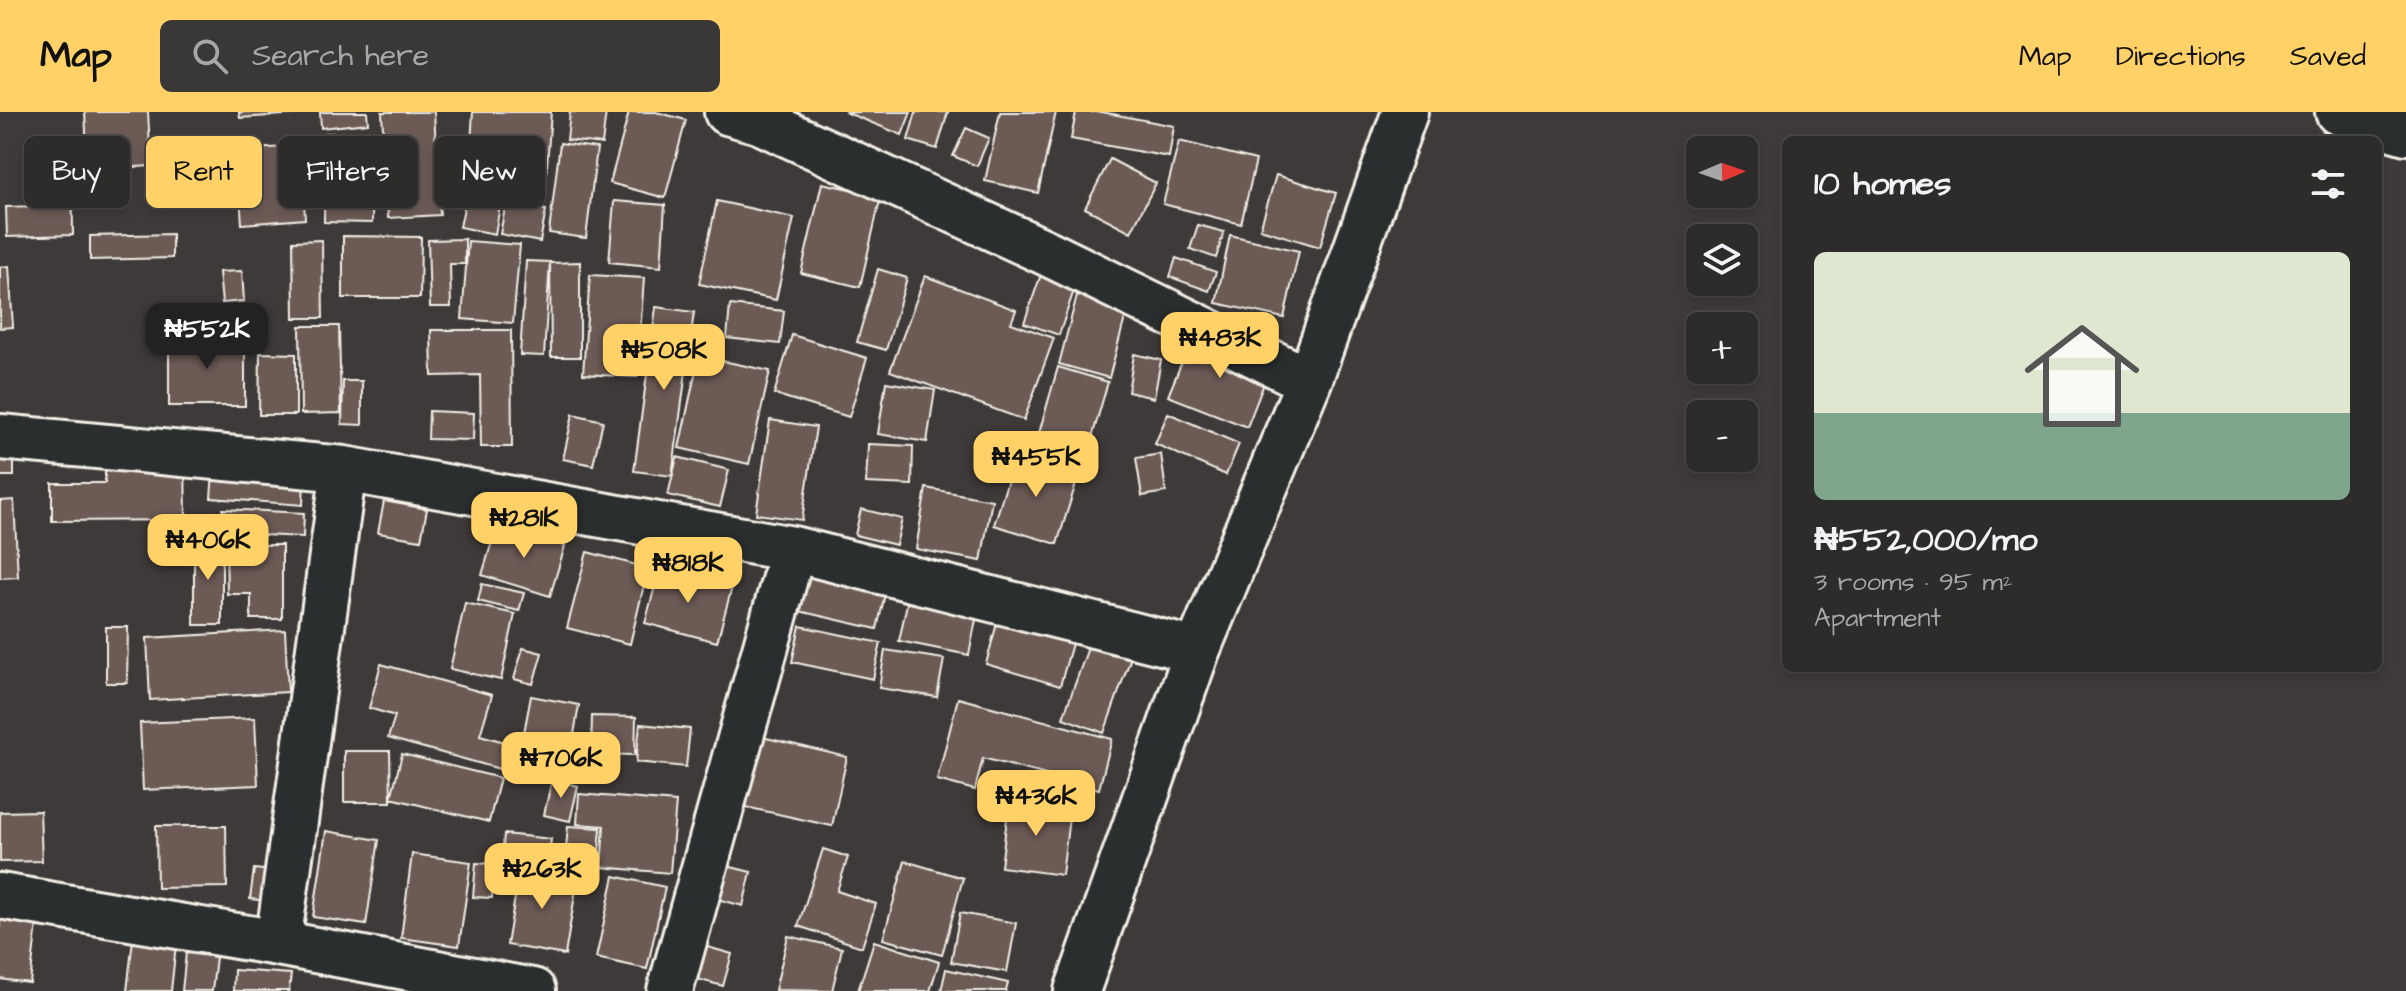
<!DOCTYPE html>
<html lang="en">
<head>
<meta charset="utf-8">
<style>
	body { margin:0; font-family:"Architects Daughter",sans-serif; background:#3a3837; color:#f1f3f6; height:100vh; display:flex; flex-direction:column; font-size:30px; white-space:nowrap }
	* { box-sizing:border-box; margin:0 }
	p { font-size:26px; color:#a7a7a9 }
	.icon { flex:none; width:44px; height:44px; fill:none; stroke:currentColor; stroke-width:2; stroke-linecap:round; stroke-linejoin:round }
	.map { position:relative; flex:1; overflow:hidden }
	.side { position:absolute; left:1782px; top:24px; width:600px; height:536px; display:flex; flex-direction:column; background:#2e2c2b; border-radius:12px; box-shadow:0 4px 12px #0003,0 0 0 2px #494847 }
	.side>* { flex:none }
	.banner { position:absolute; left:24px; top:24px; width:760px; height:72px; display:flex; gap:16px }
	.needle { width:52px; rotate:88deg }
	.controls { position:absolute; left:1686px; top:24px; display:grid; gap:16px }
	.controls a { display:grid; place-items:center; width:72px; height:72px; border-radius:12px; background:#2e2c2b; box-shadow:0 4px 12px #0003,0 0 0 2px #494847; font-size:40px }
	.price { position:absolute; translate:-50% -68px; padding:0 18px; border-radius:16px; background:#ffd166; color:#111; font-size:26px; line-height:52px; filter:drop-shadow(0 2px 4px #0008) }
	.price::after { content:''; position:absolute; left:50%; top:48px; width:24px; height:18px; margin-left:-12px; background:inherit; clip-path:polygon(0 0,100% 0,50% 100%) }
	.price.current { background:#222; color:#fff }
	ul { padding:0; list-style:none }
	li { display:grid; align-content:center; gap:16px; height:424px; padding:0 32px }
	li+li { border-top:2px solid #494847 }
	li span { display:grid; place-items:center; height:248px; border-radius:12px; color:#555 }
	li>.icon { margin-inline-start:auto }
	span .icon { width:144px; height:144px; fill:#fffc; stroke-width:1 }
	li b { font-size:34px }
	h2 { display:flex; justify-content:space-between; align-items:center; height:96px; padding:0 32px; font-size:34px }
	.tag { padding:0 28px; border-radius:12px; background:#2e2c2b; box-shadow:0 4px 12px #0003,0 0 0 2px #494847; font-size:28px; line-height:72px }
	.tag.current { background:#ffd166; color:#111 }
	header { display:flex; align-items:center; gap:48px; box-sizing:border-box; height:112px; padding:0 40px; background:#ffd166; color:#111 }
	header strong { font-size:38px }
	nav { display:flex; gap:44px; margin-inline-start:auto; font-size:28px }
	.search { width:560px; height:72px; background:#3a3837; display:flex; align-items:center; gap:20px; box-sizing:border-box; padding:0 28px; border-radius:12px; color:#a7a7a9; font-size:30px }
	.map>svg:first-child { display:block }
	.building { fill:#6c5a54; stroke:#f4f1e8; stroke-width:2 }
	.lines { fill:none; stroke-linecap:round; stroke-linejoin:round }
	.minor-casing { stroke:#f4f1e8; stroke-width:50 }
	.minor { stroke:#2a2d2e; stroke-width:44 }
</style>
</head>
<body>
<header>
<strong>Map</strong>
<div class="search"><svg class="icon" aria-label="search" viewBox="0 0 24 24"><circle cx="10" cy="10" r="6"/><path d="M15 15l6 6"/></svg>Search here</div>
<nav><a>Map</a><a>Directions</a><a>Saved</a></nav>
</header>
<div class="map">
<svg width="2406" height="879" viewBox="0 0 2406 879">
	<rect width="100%" height="100%" fill="#3e3a39"/>
	<filter id="ink" filterUnits="userSpaceOnUse"><feTurbulence type="fractalNoise" baseFrequency=".0125" numOctaves="2"/><feDisplacementMap in="SourceGraphic" scale="16" xChannelSelector="R" yChannelSelector="G"/><feConvolveMatrix kernelMatrix="1 2 1 2 8 2 1 2 1" color-interpolation-filters="sRGB"/></filter>
	<g filter="url(#ink)">
		<path class="building" d="M85,0H148L151,54L88,58Z
			M239,0H294L295,2L240,6Z
			M320,0H367L368,11L321,16Z
			M382,0H434L440,103L388,106Z
			M473,0H551L545,81L468,77Z
			M570,0H606L602,32L567,28Z
			M629,0H656L686,8L665,86L610,71Z
			M845,0H911L902,23Z
			M916,0H948L937,37L908,28Z
			M1000,0H1056L1038,81L985,69Z
			M1076,0H1102L1174,14L1169,45L1071,27Z
			M966,16L989,26L977,54L953,44Z
			M325,21L373,22L372,111L324,110Z
			M1179,29L1256,48L1241,112L1163,92Z
			M560,31L597,36L586,126L549,121Z
			M301,34L305,107L242,112L237,38Z
			M72,40L73,123L7,125L6,95L40,94L39,41Z
			M1110,47L1156,71L1131,120L1085,96Z
			M1276,63L1336,81L1320,135L1260,117Z
			M822,71L881,84L860,175L801,161Z
			M467,81L501,88L495,122L460,115Z
			M614,89L665,93L661,155L609,150Z
			M717,89L794,106L776,188L699,172Z
			M506,91L546,98L540,130L500,122Z
			M1198,113L1224,120L1216,146L1190,137Z
			M172,122V146L90,148V124Z
			M1230,123L1299,139L1284,206L1216,191Z
			M343,124L421,125L420,186H343Z
			M465,127V152H450L451,195H430L428,128Z
			M322,128L323,206H294L293,129Z
			M468,129L520,133L513,211L462,207Z
			M1176,146L1216,160L1209,179L1170,165Z
			M526,149L550,150L544,244L520,243Z
			M580,150V245H551L550,151Z
			M9,154L13,215L0,216V155Z
			M878,157L907,166L886,238L857,230Z
			M1043,157L1077,169L1059,223L1024,211Z
			M242,159L244,189L222,191L219,160Z
			M590,163L644,166L637,265L583,262Z
			M925,164L1016,198L1011,211L1054,226L1024,308L890,259Z
			M1080,172L1130,187L1109,266L1059,252Z
			M730,193L784,199L780,232L727,226Z
			M656,195L694,200L672,364L634,359Z
			M300,214H339L341,301L301,302Z
			M431,218H511L512,335H481L480,263L432,264Z
			M1194,220L1272,251L1247,315L1168,284Z
			M792,223L867,246L849,305L774,282Z
			M169,224H245V294H169Z
			M260,241L296,242V303H259Z
			M1134,242L1161,248L1154,286L1128,280Z
			M699,244L770,259L749,352L679,336Z
			M1058,255L1108,270L1085,350L1035,335Z
			M343,269H362V313L342,312Z
			M886,270L935,278L927,330L878,322Z
			M429,299L474,301L473,328L428,327Z
			M1168,301L1239,332L1226,363L1155,332Z
			M573,302L603,309L593,353L563,347Z
			M770,308L816,315L802,408L756,402Z
			M868,332L913,334L912,373L866,371Z
			M0,340H14V364H0Z
			M1016,342L1079,362L1057,432L994,413Z
			M1161,342L1166,380L1142,384L1136,346Z
			M677,345L729,358L720,395L668,383Z
			M185,349L186,408L52,409V371H105V350Z
			M213,360L304,367L303,393L211,386Z
			M926,376L992,388L981,449L916,437Z
			M14,388L18,465L0,466V389Z
			M384,389L427,397L421,428L378,421Z
			M223,397L304,401L303,425L222,421Z
			M861,397L902,407L896,433L855,423Z
			M497,413L565,434L550,484L482,463Z
			M194,426H222V513H194Z
			M226,433H282V507H251V482H227Z
			M587,440L648,456L630,532L567,516Z
			M660,456L732,475L717,530L645,511Z
			M808,462L885,482L877,517L799,499Z
			M482,472L524,481L519,499L478,489Z
			M909,482L978,497L969,543L899,529Z
			M465,491L515,502L501,568L450,557Z
			M1000,500L1075,521L1060,574L986,552Z
			M800,514L881,531L873,567L792,550Z
			M106,515H128L127,571H106Z
			M285,518L288,580L150,588L147,526Z
			M1090,530L1131,545L1104,621L1063,606Z
			M523,536L542,541L533,572L514,567Z
			M885,538L944,547L937,585L879,576Z
			M381,552L492,583L480,623L515,633L507,659L388,626L395,604L369,596Z
			M531,584L579,593L571,640L522,631Z
			M958,586L1112,627L1099,677L983,646L975,678L937,668Z
			M592,604L636,605L635,643L591,642Z
			M255,606L258,673L143,678L140,611Z
			M640,612L690,617L686,655L636,650Z
			M762,625L847,645L832,714L746,695Z
			M344,639H390L391,690H344Z
			M402,642L500,666L489,710L391,686Z
			M552,667L578,674L570,709L544,703Z
			M579,682L676,690L670,761L601,755L604,714L577,712Z
			M1009,690L1070,697L1062,763L1001,755Z
			M40,699L42,749L0,750V700Z
			M156,714H226L227,775L157,776Z
			M568,714L601,716L598,750L565,747Z
			M326,719L379,728L366,813L313,805Z
			M504,722L551,727L548,753L502,748Z
			M823,737L848,745L837,779L876,792L862,835L798,814Z
			M412,742L471,750L459,834L401,826Z
			M905,749L963,766L942,843L883,827Z
			M476,751L494,752L492,786L473,785Z
			M723,753L751,760L743,794L714,786Z
			M520,755L578,765L565,843L507,833Z
			M254,757L272,759L269,789L250,787Z
			M614,764L665,775L647,857L596,846Z
			M960,801L1016,811L1007,860L951,850Z
			M0,807L37,812L30,871L0,867Z
			M788,824L842,836L832,879L775,878Z
			M133,827L176,832L171,879H127Z
			M874,829L939,850L930,879H858Z
			M690,830L732,842L723,874L682,863Z
			M186,841L216,845L212,879H182Z
			M946,857L1008,871L1006,879H941Z
			M234,858L291,862L289,879H233Z"/>
		<g class="lines">
			<defs>
				<path id="minor" d="M727,0L759,9L1045,140L1309,269
					M2338,0L2406,20
					M0,325L344,357L793,437L1197,539
					M0,784L278,831L533,879
					M278,831L344,357
					M670,879L793,437
					M1077,879L1197,539L1309,269L1405,0"/>
			</defs>
			<use href="#minor" class="minor-casing"/>
			<use href="#minor" class="minor"/>
		</g>
	</g>
</svg>
<div class="controls">
<a><svg class="needle" viewBox="-14 -14 28 28"><path d="M0-13l5 13h-10z" fill="#e53935"/><path d="M0 13l5-13h-10z" fill="#a7a7a9"/></svg></a>
<a><svg class="icon" aria-label="layers" viewBox="0 0 24 24"><path d="M12 4l9 5-9 5-9-5zM3 14l9 5 9-5"/></svg></a>
<a>+</a>
<a>−</a>
</div>
<b class="price current" style="left:207px;top:259px">₦552K</b>
<b class="price" style="left:1220px;top:268px">₦483K</b>
<b class="price" style="left:664px;top:280px">₦508K</b>
<b class="price" style="left:1036px;top:387px">₦455K</b>
<b class="price" style="left:524px;top:448px">₦281K</b>
<b class="price" style="left:208px;top:470px">₦406K</b>
<b class="price" style="left:688px;top:493px">₦818K</b>
<b class="price" style="left:561px;top:688px">₦706K</b>
<b class="price" style="left:1036px;top:726px">₦436K</b>
<b class="price" style="left:542px;top:799px">₦263K</b>
<div class="banner">
<a class="tag">Buy</a>
<a class="tag current">Rent</a>
<a class="tag">Filters</a>
<a class="tag">New</a>
</div>
<section class="side">
<h2>10 homes<svg class="icon" aria-label="filters" viewBox="0 0 24 24"><path d="M4 7h16M4 17h16"/><circle cx="9" cy="7" r="2"/><circle cx="15" cy="17" r="2"/></svg></h2>
<ul>
<li><span style="background:linear-gradient(#dfe7d0 65%,#7fa58c 0)"><svg class="icon" aria-label="home" viewBox="0 0 24 24"><path d="M3 11l9-7 9 7M6 9v11h12V9"/></svg></span><div><b>₦552,000/mo</b><p>3 rooms · 95 m²</p><p>Apartment</p></div></li>
</ul>
</section>
</div>
</body>
</html>
